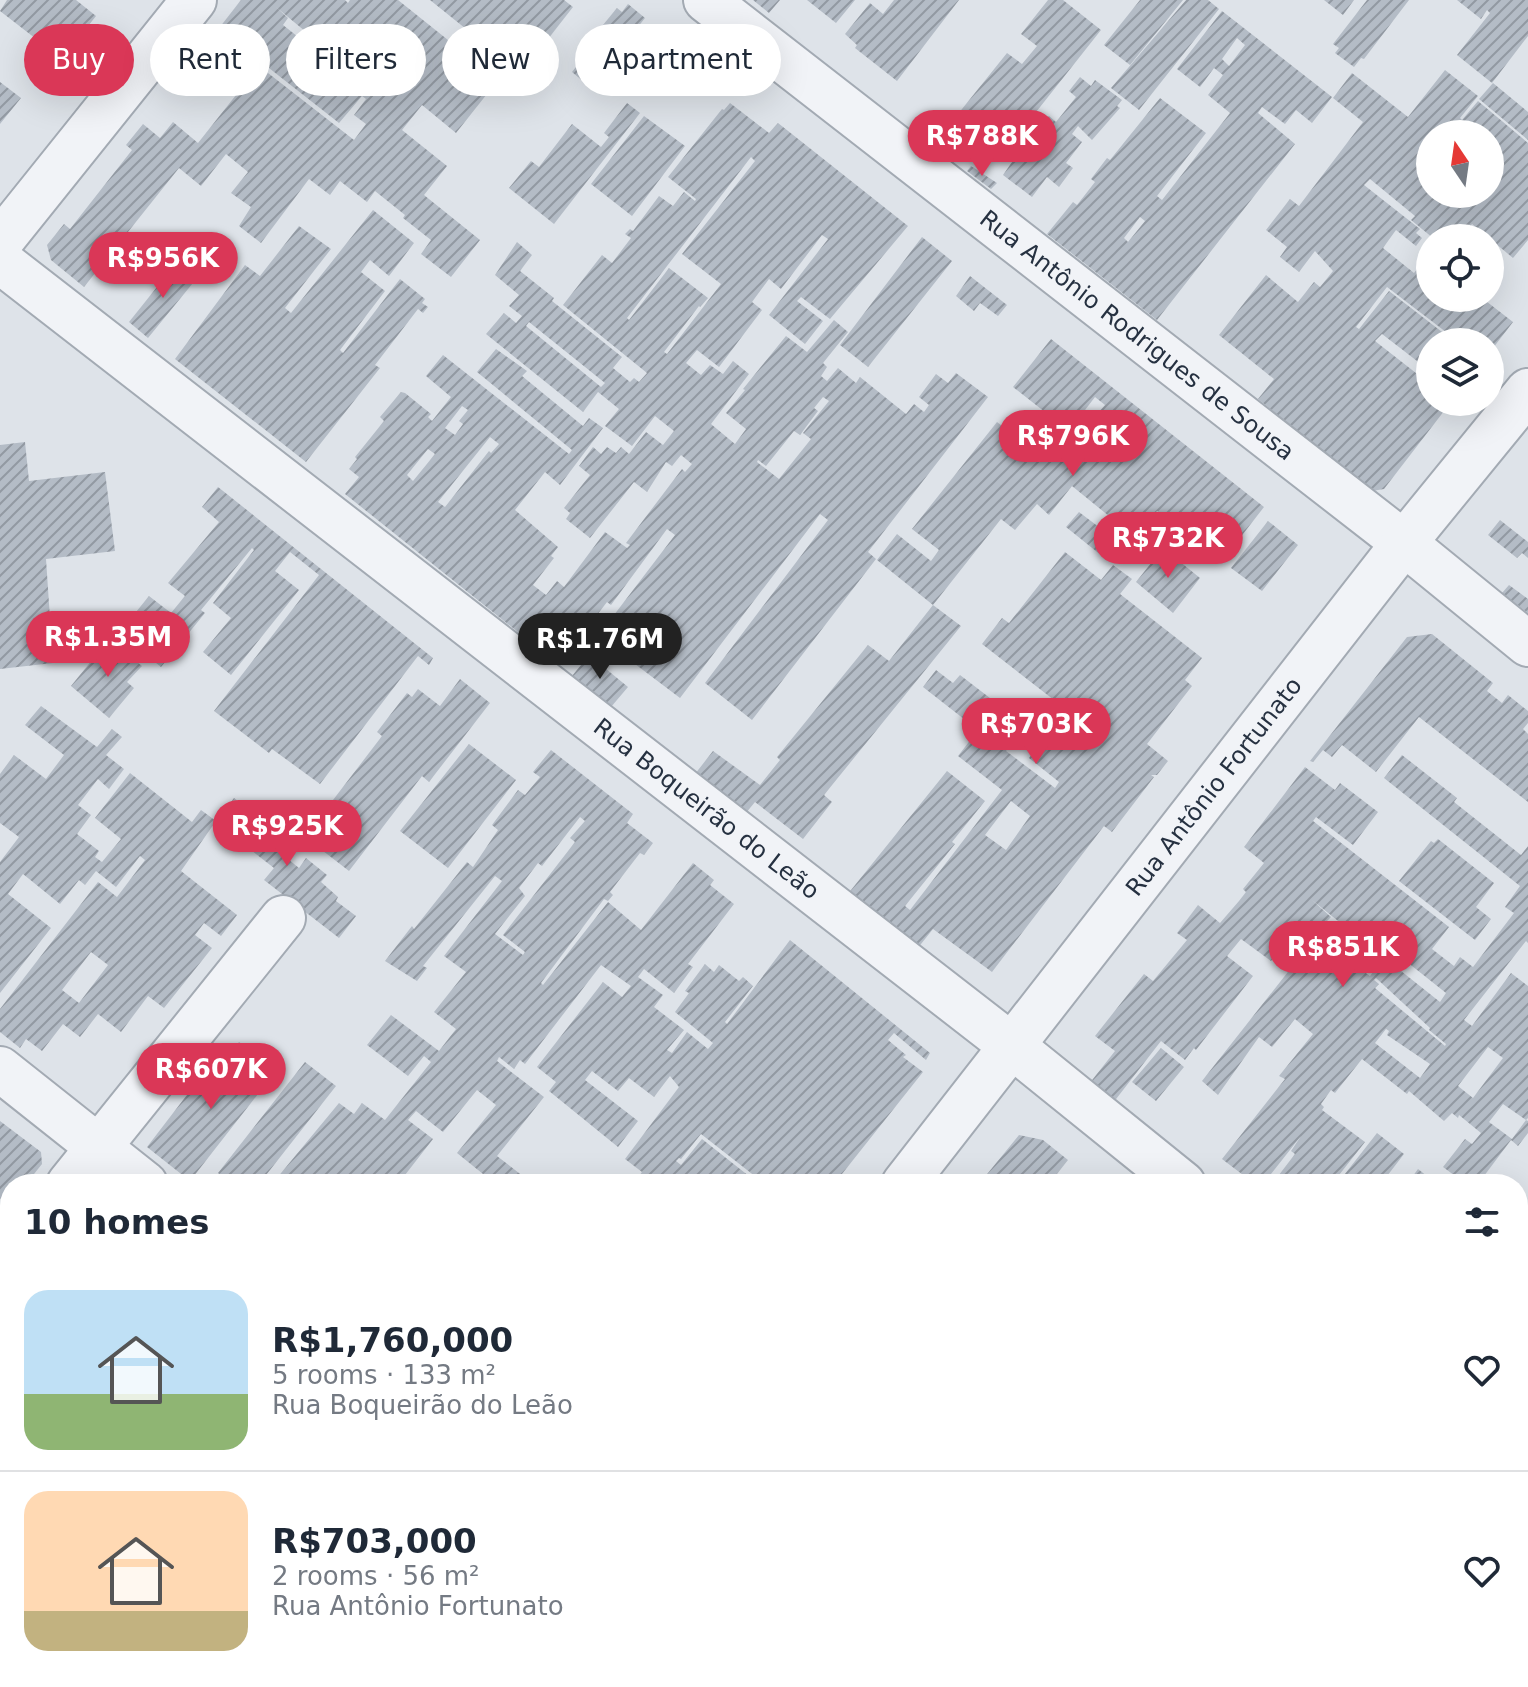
<!DOCTYPE html>
<html lang="en">
<head>
<meta charset="utf-8">
<style>
	body { margin:0; font-family:"DejaVu Sans",sans-serif; background:#f2f2f3; color:#1f2937; height:100vh; display:flex; flex-direction:column; font-size:30px; white-space:nowrap }
	* { box-sizing:border-box; margin:0 }
	p { font-size:26px; color:#747a83 }
	.icon { flex:none; width:44px; height:44px; fill:none; stroke:currentColor; stroke-width:2; stroke-linecap:round; stroke-linejoin:round }
	.map { position:relative; flex:1; overflow:hidden }
	.drawer { position:absolute; left:0px; top:1174px; width:1528px; height:514px; display:flex; flex-direction:column; background:#fff; border-radius:32px 32px 0 0; box-shadow:0 8px 32px #0002 }
	.drawer>* { flex:none }
	.top-card { position:absolute; left:24px; top:24px; width:800px; height:72px; display:flex; gap:16px }
	.needle { width:52px; rotate:347deg }
	.fabs { position:absolute; left:1416px; top:120px; display:grid; gap:16px }
	.fabs a { display:grid; place-items:center; width:88px; height:88px; border-radius:50%; background:#fff; box-shadow:0 8px 32px #0002; font-size:40px }
	.price { position:absolute; translate:-50% -68px; padding:0 18px; border-radius:28px; background:#da3757; color:#fff; font-size:26px; line-height:52px; filter:drop-shadow(0 2px 4px #0008) }
	.price::after { content:''; position:absolute; left:50%; top:48px; width:24px; height:18px; margin-left:-12px; background:inherit; clip-path:polygon(0 0,100% 0,50% 100%) }
	.price.active { background:#222; color:#fff }
	ul { padding:0; list-style:none }
	li { display:flex; align-items:center; gap:24px; height:200px; padding:0 24px }
	li+li { border-top:2px solid #e0e1e3 }
	li span { display:grid; place-items:center; flex:none; width:224px; height:160px; border-radius:24px; color:#555 }
	li>.icon { margin-inline-start:auto }
	span .icon { width:96px; height:96px; fill:#fffc; stroke-width:1 }
	li b { font-size:34px }
	h2 { display:flex; justify-content:space-between; align-items:center; height:96px; padding:0 24px; font-size:34px }
	.chip { padding:0 28px; border-radius:36px; background:#fff; box-shadow:0 8px 32px #0002; font-size:28px; line-height:72px }
	.chip.active { background:#da3757; color:#fff }
	.map>svg:first-child { display:block }
	.building { fill:url(#building-hatch); fill-rule:evenodd }
	.lines { fill:none; stroke-linecap:round; stroke-linejoin:round }
	.minor-casing { stroke:#a3aab3; stroke-width:48 }
	.minor { stroke:#f1f3f7; stroke-width:44 }
	.labels { text-anchor:middle; stroke-width:6; stroke-linejoin:round; paint-order:stroke }
	.street-label { font-size:24px; fill:#263141; stroke:#edf1f6 }
</style>
</head>
<body>
<div class="map">
<svg width="1528" height="1687" viewBox="0 0 1528 1687">
	<defs>
		<pattern id="building-hatch" width="6" height="6" patternUnits="userSpaceOnUse" patternTransform="scale(2)"><rect width="6" height="6" fill="#b4bcc6"/><path d="M-1 1l2-2M0 6l6-6M5 7l2-2" fill="none" stroke="#9299a2"/></pattern>
	</defs>
	<rect width="100%" height="100%" fill="#dee3e9"/>
	<path class="building" d="M7,0H76L96,16L62,59L0,11Z
		M241,0H345L348,3L350,0H398L463,52L476,37L430,0H564L573,7L548,39L537,31L456,133L422,105L402,130L447,166L424,195L480,240L451,277L421,254L431,240L403,218L405,215L375,191L367,202L340,181L330,195L309,179L261,243L239,226L251,207L231,193L248,172L226,154L201,186L179,168L84,287L51,260L47,245L64,224L70,229L132,150L126,145L143,124L160,138L173,122L198,143L259,66L354,140L366,124L354,115L366,99L362,96L339,123L246,50L244,53L216,32ZM276,7L348,67L356,59L364,65L357,73L352,69L346,75L283,25L288,18Z
		M753,0H780L769,13Z
		M807,0H855L836,23Z
		M894,0H959L897,81L855,48L857,45L845,34L870,3L883,14Z
		M1048,0H1063L1101,30L1029,121L1039,129L1049,116L1056,122L1076,97L1069,91L1080,77L1091,86L1095,80L1122,100L1117,106L1120,108L1092,140L1078,126L1072,134L1082,142L1066,163L1073,168L1059,187L1047,177L1032,197L1003,175L1012,162L961,119L963,117L958,114L1007,53L1022,64L1037,46L1021,34Z
		M1140,0H1183L1130,65L1104,45Z
		M1186,0H1208L1219,9L1139,110L1111,88Z
		M1324,0H1354L1343,15Z
		M1367,0H1409L1364,59L1361,58L1354,67L1335,53L1339,48L1333,44Z
		M1457,0H1528V36L1492,83L1457,55L1490,13L1487,10L1481,19Z
		M628,4L645,18L590,87L572,72L583,58L579,54L617,8L622,12Z
		M1222,11L1332,97L1312,123L1296,110L1285,124L1262,107L1258,113L1295,144L1157,320L1047,234L1073,202L1077,205L1095,182L1091,179L1107,158L1110,160L1160,98L1206,133L1157,196L1162,200L1230,113L1208,95L1223,75L1214,68L1200,87L1177,69ZM1237,38L1245,45L1229,66L1222,59ZM1140,217L1145,221L1128,242L1124,238Z
		M1445,70L1478,96L1460,118L1462,120L1478,101L1528,143V240L1513,258L1472,224L1461,238H1433L1411,220L1415,216L1370,179L1364,185L1420,229L1416,233L1422,238L1416,246L1396,230L1383,248L1414,273L1428,255L1430,257V298H1482L1513,322L1490,352V342H1459L1387,287L1356,327L1359,329L1389,291L1455,342H1430V371L1382,334L1375,341L1430,384V402H1451L1384,489L1372,491L1258,399L1274,379L1219,335L1266,275L1298,302L1314,282L1320,287L1333,271L1315,251L1299,272L1280,257L1287,247L1266,230L1290,199L1299,206L1363,122L1333,98L1352,73L1408,117ZM1430,134H1490V194H1430Z
		M0,82L21,98L0,124Z
		M1493,83L1528,112V140L1479,99Z
		M627,103L640,113L554,224L509,188L531,161L539,167L572,124L601,147L609,137L604,133Z
		M730,103L769,133L778,123L908,226L830,319L801,297L797,301L823,321L805,344L769,315L828,239L822,235L781,289L769,279L752,302L762,310L719,367L697,350L686,363L701,375L710,365L723,374L733,361L749,374L711,424L735,444L746,429L726,413L745,390L743,389L786,336L807,352L834,320L848,332L823,363L827,367L821,376L827,381L838,368L856,383L860,377L906,414L914,404L924,412L929,405L919,397L936,374L948,383L956,373L988,397L868,552L876,559L752,720L705,683L828,520L820,514L680,698L598,636L675,535L667,529L611,605L607,602L572,647L556,635L543,652L345,494L359,477L349,469L357,459L355,457L384,421L380,417L401,392L405,393L431,414L428,417L432,421L451,397L426,376L443,355L569,454L572,450L477,372L496,349L527,371L522,376L583,426L589,418L603,428L560,485L545,472L515,510L558,547L551,556L554,558L533,585L546,595L557,581L564,587L605,532L627,548L630,545L626,543L682,469L685,472L692,464L681,455L672,466L666,462L647,492L634,482L590,538L566,519L570,513L564,508L590,475L579,466L593,447L601,454L607,447L616,453L621,447L629,454L646,432L663,445L674,431L655,416L632,446L605,426L619,409L598,392L583,412L486,334L504,313L516,323L522,316L509,306L519,295L495,275L517,242L532,255L520,271L554,298L552,301L622,357L613,368L630,382L634,378L639,382L647,373L563,305L602,255L612,263L631,238L625,234L630,229L633,231L659,196L673,206L684,192L695,201L696,199L668,177L722,109L724,110ZM751,157L755,161L682,254L721,284L667,354L664,352L699,306L700,307L708,298L669,268L629,320L627,318ZM529,322L600,379L605,383L601,387L526,326ZM823,397L829,401L803,433L811,439L779,479L757,462L758,460L766,466L794,431L800,435L818,411L814,408ZM462,406L468,410L459,421L463,424L455,435L445,428ZM490,437L499,444L491,453L489,451L445,507L438,502ZM428,449L435,454L413,481L407,475Z
		M644,116L685,146L632,216L591,184Z
		M971,166L997,183L991,189L967,171Z
		M373,210L414,243L389,276L370,260L361,272L385,291L340,350L343,353L400,279L425,299L422,303L428,307L423,313L418,309L375,365L380,368L306,462L175,359L245,265L260,276L299,226L331,249L285,308L291,313Z
		M922,237L952,261L868,367L840,345Z
		M177,262L197,278L148,338L129,322Z
		M970,276L1007,305L998,316L980,303L974,311L956,296Z
		M1051,339L1264,507L1222,561L1157,511L1136,538L1072,486L1049,515L1037,504L1015,530L1001,519L933,605L877,560L897,534L931,561L939,550L912,529L997,422L1047,461L1071,430L1077,434L1094,412L1097,414L1105,405L1095,397L1069,431L1013,387Z
		M25,442L29,481L105,472L115,551L46,559L53,663L0,669V445Z
		M218,487L433,658L429,665L418,656L320,784L272,749L269,753L214,711L319,575L290,552L275,571L299,590L231,675L203,652L231,618L213,603L254,550L252,548L201,610L205,613L161,667L119,633L149,596L171,613L185,596L168,583L219,522L202,507Z
		M1079,512L1120,543L1107,560L1066,527Z
		M1500,520L1528,542V558L1522,553L1517,558L1488,535Z
		M1268,521L1298,545L1262,591L1231,568Z
		M1163,548L1200,578L1173,613L1136,582Z
		M1065,552L1101,580L1113,565L1132,579L1120,594L1202,658L1185,680L1192,686L1147,744L1168,761L1157,775H1151L1154,777L1112,832L1104,826L992,972L933,929L917,949L847,895L947,771L985,801L952,842L955,844L905,906L910,910L1002,790L958,756L978,730L923,687L936,670L953,683L960,675L1025,725L1006,751L1055,788L1059,782L1029,758L1054,725L1043,716L1054,700L982,644L1002,618L1009,623ZM1011,801L1030,816L1006,850L985,835Z
		M1509,585L1528,599V613L1502,593Z
		M933,605L961,626L824,795L832,802L803,839L755,802L745,814L695,774L713,751L760,785L780,760L777,757L868,645L889,661Z
		M1432,634L1493,683L1487,691L1502,703L1508,695L1528,711V723L1523,729L1528,734V802L1419,717L1376,772L1342,745L1332,757L1323,750L1313,762L1310,761L1407,637Z
		M109,639L142,666L127,682L134,688L109,718L71,686Z
		M589,655L628,687L611,707L572,676Z
		M460,679L490,703L429,782L422,776L349,871L305,837L308,833L303,830L316,813L320,817L382,736L377,732L407,693L412,697L418,689L440,706Z
		M41,706L97,747L112,729L122,737L106,755L124,769L109,789L98,779L78,805L91,815L77,834L99,851L95,857L102,862L121,839L95,818L130,773L192,822L201,810L216,821L181,871L237,915L221,936L204,923L195,935L212,948L164,1008L148,996L121,1032L98,1014L80,1037L63,1024L42,1051L26,1039L20,1048L0,1032V1009L98,882L117,897L145,860L140,856L116,887L96,871L85,885L79,880L60,904L23,874L8,894L51,928L0,993V862L19,837L0,823V774L14,755L46,779L64,755L25,725ZM91,952L108,965L79,1003L62,990Z
		M1035,713L1049,724L1028,751L1016,742L1034,719L1032,717Z
		M469,744L516,780L448,868L400,831Z
		M551,750L633,814L627,823L653,843L644,855L640,853L610,892L613,895L608,901L604,899L541,983L543,985L608,902L641,930L693,863L714,880L710,885L734,904L688,964L693,967L674,993L644,969L638,977L663,995L654,1007L684,1030L667,1050L672,1053L687,1032L708,1049L713,1043L675,1012L689,993L685,991L705,964L714,972L719,965L739,981L743,977L753,986L725,1022L727,1024L790,940L930,1053L926,1060L894,1033L888,1040L906,1055L903,1057L923,1072L834,1184H765L701,1134L681,1159L679,1158L676,1161L681,1165L702,1139L759,1184H633L642,1172L625,1159L679,1087L670,1076L654,1097L629,1078L618,1091L592,1071L585,1080L638,1121L618,1147L549,1091L556,1082L537,1067L603,982L622,997L631,986L601,965L525,1064L520,1060L514,1069L499,1057L497,1061L544,1097L497,1156L533,1184H474L483,1174L457,1153L496,1105L477,1090L443,1132L416,1111L408,1120L433,1139L398,1184H272L339,1103L354,1114L362,1103L385,1120L431,1062L424,1056L408,1076L367,1045L391,1015L439,1051L456,1029L434,1012L466,972L444,956L502,881L495,876L423,966L427,968L417,981L385,961L412,926L414,929L467,862L473,867L498,830L492,825L518,790L525,795L540,777L533,772ZM580,817L585,821L570,838L575,842L503,935L525,952L523,955L495,934L525,896L519,888L538,863L542,866Z
		M1402,755L1457,798L1454,802L1521,855L1528,846V943L1526,941L1464,1020L1472,1026L1511,973L1528,986V1118L1526,1120L1503,1104L1489,1122L1512,1139L1526,1120L1528,1121V1133L1518,1146L1511,1140L1478,1184H1466L1443,1167L1465,1139L1472,1144L1481,1133L1459,1115L1458,1118L1452,1113L1444,1121L1409,1091L1407,1094L1362,1059L1335,1093L1331,1090L1321,1104L1324,1107L1322,1110L1365,1142L1332,1184H1272L1295,1154L1291,1151L1301,1136L1263,1184H1255L1222,1159L1285,1079L1279,1076L1313,1034L1295,1019L1272,1047L1259,1037L1218,1095L1202,1081L1291,968L1275,956L1271,961L1241,939L1227,956L1253,976L1196,1050L1194,1048L1185,1060L1161,1041L1113,1103L1089,1084L1115,1051L1095,1036L1144,974L1153,981L1187,940L1177,933L1198,905L1220,923L1239,901L1246,892L1243,889L1264,863L1244,847L1305,767L1335,790L1340,783L1378,812L1353,845L1316,817L1313,821L1449,927L1432,949L1454,966L1460,957L1473,967L1514,913L1505,907L1520,886L1384,778ZM1312,900L1358,937L1352,946L1362,954L1359,958L1373,972L1370,976L1363,971L1365,969L1336,947L1343,938L1325,923L1331,917ZM1402,958L1446,993L1440,1002L1396,967ZM1376,978L1430,1028L1429,1030L1446,1044L1445,1046L1375,988L1379,984L1374,980ZM1386,1029L1389,1031L1387,1035L1430,1064L1420,1078L1375,1043ZM1488,1047L1503,1058L1473,1098L1458,1086Z
		M234,798L293,843L283,855L299,868L306,858L327,875L321,882L338,897L336,901L356,916L339,938L264,880L274,868L216,823Z
		M1438,839L1494,883L1476,907L1491,919L1475,940L1399,881L1431,841L1434,843Z
		M239,1042L276,1071L190,1181L147,1147L216,1057L223,1063Z
		M1161,1048L1184,1067L1156,1101L1132,1082Z
		M305,1062L336,1086L259,1184H232L218,1173Z
		M0,1121L41,1152L42,1164L26,1184L16,1178L0,1199Z
		M1377,1133L1404,1154L1384,1180L1389,1184H1337Z
		M1019,1135L1043,1140L1068,1160L1049,1184H979Z
		M1418,1169L1437,1184H1407Z
		M1524,1262L1528,1266V1361L1525,1359L1518,1368V1270Z
		M6,1320L10,1323V1416L0,1409L2,1390L0,1388V1328Z
		M1523,1368L1528,1372V1430L1518,1422V1375Z
		M0,1431L10,1439L6,1445L10,1448V1609L0,1601Z
		M1528,1578V1680L1523,1687H1460L1453,1681L1448,1687H1281L1270,1678H1518V1591Z
		M0,1630L10,1638V1678H157L168,1687H0Z
		M270,1678H408L420,1687H282Z
		M593,1678H705L716,1687H604Z
		M815,1678H847L839,1687H826Z
		M856,1678H939L932,1687H849Z
		M964,1678H1114L1106,1687H1045L1037,1680L1032,1687H956Z
		M1131,1678H1186L1178,1687H1124Z"/>
	<g class="lines">
		<defs>
			<g id="minor">
				<path id="s1" d="M706,0L1404,543L1528,644"/>
				<path d="M0,242L194,0"/>
				<path id="s2" d="M0,261L1012,1046L1183,1184"/>
				<path d="M0,1069L145,1184"/>
				<path d="M69,1184L283,918"/>
				<path id="s3" d="M904,1184L1404,543L1528,391"/>
				<path d="M0,1272L10,1259"/>
				<path d="M1518,1454L1528,1462"/>
				<path d="M769,1678L780,1687"/>
				<path d="M508,1687L515,1678"/>
			</g>
		</defs>
		<use href="#minor" class="minor-casing"/>
		<use href="#minor" class="minor"/>
	</g>
	<g class="labels">
		<g class="street-label">
			<text dy="8" stroke="none"><textPath href="#s1" startOffset="546">Rua Antônio Rodrigues de Sousa</textPath></text>
			<text dy="8" stroke="none"><textPath href="#s3" startOffset="504">Rua Antônio Fortunato</textPath></text>
			<text dy="8" stroke="none"><textPath href="#s2" startOffset="894">Rua Boqueirão do Leão</textPath></text>
		</g>
	</g>
</svg>
<div class="fabs">
<a><svg class="needle" viewBox="-14 -14 28 28"><path d="M0-13l5 13h-10z" fill="#e53935"/><path d="M0 13l5-13h-10z" fill="#747a83"/></svg></a>
<a><svg class="icon" aria-label="locate" viewBox="0 0 24 24"><circle cx="12" cy="12" r="6"/><path d="M12 2v4M12 18v4M2 12h4M18 12h4"/></svg></a>
<a><svg class="icon" aria-label="layers" viewBox="0 0 24 24"><path d="M12 4l9 5-9 5-9-5zM3 14l9 5 9-5"/></svg></a>
</div>
<b class="price" style="left:982px;top:178px">R$788K</b>
<b class="price" style="left:163px;top:300px">R$956K</b>
<b class="price" style="left:1073px;top:478px">R$796K</b>
<b class="price" style="left:1168px;top:580px">R$732K</b>
<b class="price" style="left:108px;top:679px">R$1.35M</b>
<b class="price active" style="left:600px;top:681px">R$1.76M</b>
<b class="price" style="left:1036px;top:766px">R$703K</b>
<b class="price" style="left:287px;top:868px">R$925K</b>
<b class="price" style="left:1343px;top:989px">R$851K</b>
<b class="price" style="left:211px;top:1111px">R$607K</b>
<div class="top-card">
<a class="chip active">Buy</a>
<a class="chip">Rent</a>
<a class="chip">Filters</a>
<a class="chip">New</a>
<a class="chip">Apartment</a>
</div>
<section class="drawer">
<h2>10 homes<svg class="icon" aria-label="filters" viewBox="0 0 24 24"><path d="M4 7h16M4 17h16"/><circle cx="9" cy="7" r="2"/><circle cx="15" cy="17" r="2"/></svg></h2>
<ul>
<li><span style="background:linear-gradient(#bfe0f5 65%,#8fb573 0)"><svg class="icon" aria-label="home" viewBox="0 0 24 24"><path d="M3 11l9-7 9 7M6 9v11h12V9"/></svg></span><div><b>R$1,760,000</b><p>5 rooms · 133 m²</p><p>Rua Boqueirão do Leão</p></div><svg class="icon" aria-label="heart" viewBox="0 0 24 24"><path d="M12 20l-8-8c-3-5 5-10 8-4 3-6 11-1 8 4z"/></svg></li>
<li><span style="background:linear-gradient(#ffd9b3 75%,#c2b280 0)"><svg class="icon" aria-label="home" viewBox="0 0 24 24"><path d="M3 11l9-7 9 7M6 9v11h12V9"/></svg></span><div><b>R$703,000</b><p>2 rooms · 56 m²</p><p>Rua Antônio Fortunato</p></div><svg class="icon" aria-label="heart" viewBox="0 0 24 24"><path d="M12 20l-8-8c-3-5 5-10 8-4 3-6 11-1 8 4z"/></svg></li>
</ul>
</section>
</div>
</body>
</html>
